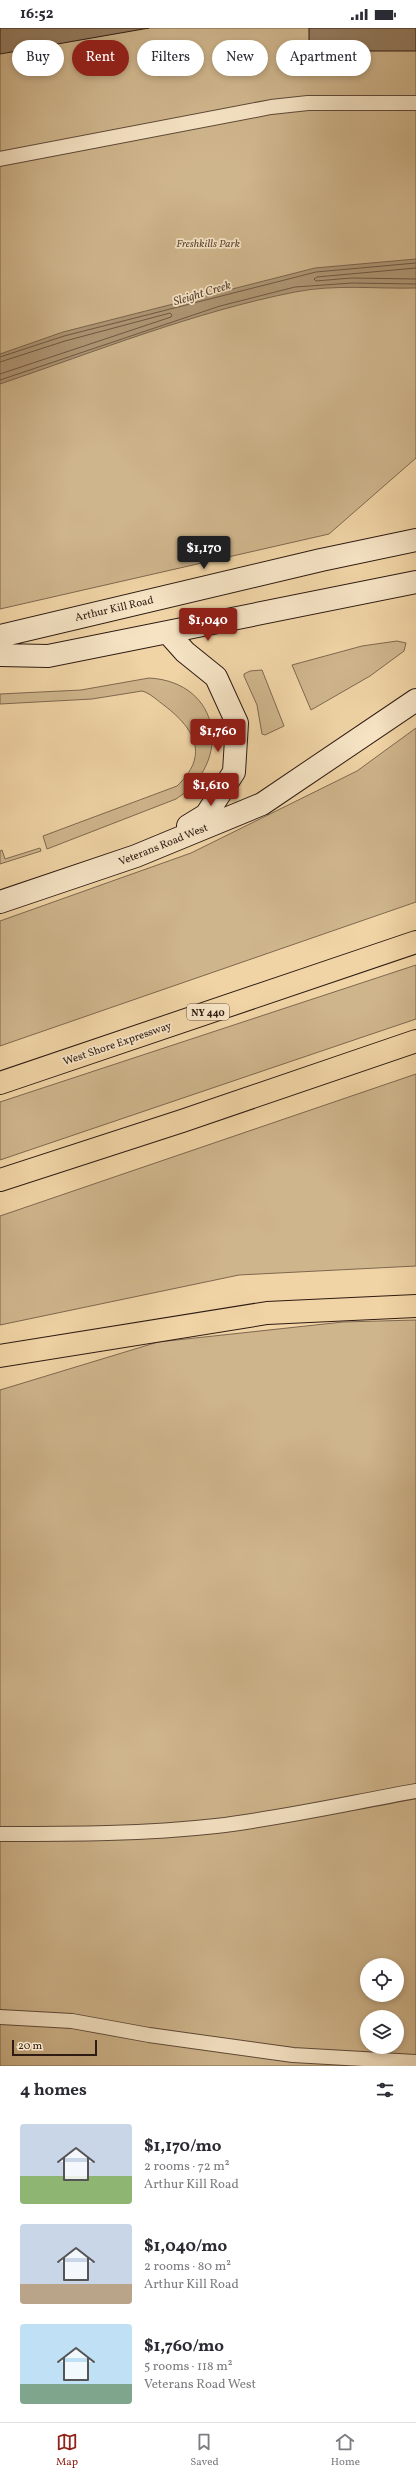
<!DOCTYPE html>
<html lang="en">
<head>
<meta charset="utf-8">
<style>
	body { margin:0; font-family:Vollkorn,serif; background:#f7f7f7; color:#2b2b33; height:100vh; display:flex; flex-direction:column; font-size:15px; white-space:nowrap }
	* { box-sizing:border-box; margin:0 }
	p { font-size:13px; color:#7c7c81 }
	.icon { flex:none; width:22px; height:22px; fill:none; stroke:currentColor; stroke-width:2; stroke-linecap:round; stroke-linejoin:round }
	.map { position:relative; height:2038px; overflow:hidden }
	.side { display:flex; flex-direction:column; background:#fff; flex:1 }
	.side>* { flex:none }
	.hud { position:absolute; left:12px; top:12px; width:392px; height:36px; display:flex; gap:8px }
	.tools { position:absolute; left:360px; top:1930px; display:grid; gap:8px }
	.tools a { display:grid; place-items:center; width:44px; height:44px; border-radius:50%; background:#fff; box-shadow:0 2px 6px #0003; font-size:20px }
	.scale { position:absolute; left:12px; bottom:10px; width:85px; box-sizing:border-box; padding-left:4px; border:2px solid #2e1b13; border-top:0; font-size:11px; line-height:14px; white-space:nowrap; color:#2e1b13; -webkit-text-stroke:3px #f5e3c4; paint-order:stroke }
	.price { position:absolute; translate:-50% -34px; padding:0 9px; border-radius:4px; background:#8f2418; color:#fff; font-size:13px; line-height:26px; filter:drop-shadow(0 1px 2px #0008) }
	.price::after { content:''; position:absolute; left:50%; top:24px; width:12px; height:9px; margin-left:-6px; background:inherit; clip-path:polygon(0 0,100% 0,50% 100%) }
	.price.on { background:#222; color:#fff }
	ul { padding:0; list-style:none }
	li { display:flex; align-items:center; gap:12px; height:100px; padding:0 20px }
	li span { display:grid; place-items:center; flex:none; width:112px; height:80px; border-radius:4px; color:#555 }
	li>.icon { margin-inline-start:auto }
	span .icon { width:48px; height:48px; fill:#fffc; stroke-width:1 }
	li b { font-size:17px }
	h2 { display:flex; justify-content:space-between; align-items:center; height:48px; padding:0 20px; font-size:17px }
	.chip { padding:0 14px; border-radius:18px; background:#fff; box-shadow:0 2px 6px #0003; font-size:14px; line-height:36px }
	.chip.on { background:#8f2418; color:#fff }
	.status { display:flex; justify-content:space-between; align-items:center; height:28px; padding:0 20px; background:#fff; direction:ltr }
	.status svg { height:11px; fill:currentColor }
	.tab-bar { display:flex; justify-content:space-around; align-items:center; height:56px; border-top:1px solid #e1e1e2; background:#fff; font-size:11px; color:#7c7c81 }
	.tab-bar a { display:grid; justify-items:center; gap:2px }
	.tab-bar .on { color:#8f2418 }
	.map>svg:first-child { display:block }
	.green { fill:#cfb58c; stroke:#7e6850; fill-rule:evenodd }
	.water { fill:#ae9573; stroke:#7b644d }
	.lines { fill:none; stroke-linecap:round; stroke-linejoin:round }
	.shore { stroke:#6e5843; stroke-width:1 }
	.building { fill:#937b5f; stroke:#2e1b13 }
	.lane-casing { stroke:#5e4938; stroke-width:16 }
	.secondary-casing { stroke:#2e1b13; stroke-width:24 }
	.highway-casing { stroke:#2e1b13; stroke-width:24 }
	.lane { stroke:#f5e3c4; stroke-width:14 }
	.secondary { stroke:#f5e3c4; stroke-width:22 }
	.highway { stroke:#f0d4a5; stroke-width:22 }
	.labels { text-anchor:middle; stroke-width:3.5; stroke-linejoin:round; paint-order:stroke }
	.shield { fill:#f5e3c4; stroke:#6a5748; stroke-width:1 }
	.shield-label { font-size:10px; font-weight:bold; fill:#2e1b13 }
	.park-label { font-size:11px; font-style:italic; fill:#5e4937; stroke:#f5e3c4 }
	.street-label { font-size:11px; fill:#2e1b13; stroke:#f5e3c4 }
	.water-label { font-size:12px; font-style:italic; fill:#5b4635; stroke:#f5e3c4 }
</style>
</head>
<body>
<div class="status"><b>16:52</b><svg viewBox="0 0 49 12"><path d="M0 12V9h3v3zM5 12V6h3v6zM10 12V3h3v9zM15 12V0h3v12zM26 1h20v11H26zM47 4h2v5h-2z"/></svg></div>
<div class="map">
<svg width="416" height="2038" viewBox="0 0 416 2038">
	<rect width="100%" height="100%" fill="#f0d4a5"/>
	<filter id="stains"><feTurbulence type="fractalNoise" baseFrequency=".005" numOctaves="4"/><feColorMatrix values="0 0 0 0 .2 0 0 0 0 .09 0 0 0 0 .02 0 0 0 .5 -.17"/></filter>
	<radialGradient id="worn" r=".72"><stop offset=".6" stop-color="#630" stop-opacity="0"/><stop offset="1" stop-color="#630" stop-opacity=".3"/></radialGradient>
	<path class="green" d="M0,0H416V430L329,506L0,581Z
		M397,613L406,615L404,623L370,648L311,682L292,637L362,618Z
		M262,642L284,698L265,707L262,706L257,677L244,648V646L250,643Z
		M149,650C222,654 233,735 176,771L47,821L43,808L177,758C209,728 196,702 165,678C158,673 150,665 142,663L92,671L0,676V666L81,662Z
		M416,700V874L0,1018V893L191,825L357,743Z
		M40,820L41,823L0,836V823L2,822L5,831Z
		M416,937V991L0,1132V1074Z
		M416,1046V1238L239,1247L0,1297V1188Z
		M416,1292V2038H0V1362L158,1314L343,1294ZM367,1937H397V1967H367ZM367,1989H397V2019H367Z"/>
	<path class="water" d="M416,231V260C376,261 335,256 295,264C194,284 97,323 0,356V326L63,304L315,240Z"/>
	<g class="lines">
		<path class="shore" d="M416,240L317,249L314,251L316,253L351,250L416,251
			M0,329L64,308L316,244L416,235
			M0,334L65,313L170,285L172,287L171,289L0,346
			M0,352L220,278L295,259L352,255L416,256"/>
	</g>
	<path class="building" d="M0,0H149L0,26Z
		M309,0H416V23H309Z"/>
	<g class="lines">
		<defs>
			<path id="lane" d="M0,131L271,79L308,75H416
				M0,1806C72,1806 144,1806 216,1798C283,1790 349,1775 416,1763
				M0,1989L72,1993L149,2007L293,2027L416,2034"/>
			<path id="secondary" d="M168,605L185,624L216,649L237,695L234,744L206,787L188,798
				M0,608L321,532L416,512
				M0,627L48,628L416,554
				M0,874L136,828L262,776L416,672"/>
			<path id="highway" d="M0,1055L416,914
				M0,1152L182,1093L416,1013
				M0,1328L267,1285L416,1278"/>
		</defs>
		<use href="#lane" class="lane-casing"/>
		<use href="#secondary" class="secondary-casing"/>
		<use href="#highway" class="highway-casing"/>
		<use href="#lane" class="lane"/>
		<use href="#secondary" class="secondary"/>
		<use href="#highway" class="highway"/>
	</g>
	<g class="labels">
		<rect class="shield" x="187" y="976" width="42" height="16" rx="3"/>
		<g class="shield-label">
			<text x="208" y="988">NY 440</text>
		</g>
		<g class="park-label">
			<text x="208" y="219">Freshkills Park</text>
		</g>
		<g class="street-label">
			<text transform="translate(114 580) rotate(-13)" y="4">Arthur Kill Road</text>
			<text transform="translate(163 816) rotate(-22)" y="4">Veterans Road West</text>
			<text transform="translate(117 1015) rotate(-19)" y="4">West Shore Expressway</text>
		</g>
		<g class="water-label">
			<text transform="translate(202 265) rotate(-17)" y="4">Sleight Creek</text>
		</g>
	</g>
	<rect width="100%" height="100%" filter="url(#stains)"/>
	<rect width="100%" height="100%" fill="url(#worn)"/>
</svg>
<div class="tools">
<a><svg class="icon" aria-label="locate" viewBox="0 0 24 24"><circle cx="12" cy="12" r="6"/><path d="M12 2v4M12 18v4M2 12h4M18 12h4"/></svg></a>
<a><svg class="icon" aria-label="layers" viewBox="0 0 24 24"><path d="M12 4l9 5-9 5-9-5zM3 14l9 5 9-5"/></svg></a>
</div>
<div class="scale">20 m</div>
<b class="price on" style="left:204px;top:542px">$1,170</b>
<b class="price" style="left:208px;top:614px">$1,040</b>
<b class="price" style="left:218px;top:725px">$1,760</b>
<b class="price" style="left:211px;top:779px">$1,610</b>
<div class="hud">
<a class="chip">Buy</a>
<a class="chip on">Rent</a>
<a class="chip">Filters</a>
<a class="chip">New</a>
<a class="chip">Apartment</a>
</div>
</div>
<section class="side">
<h2>4 homes<svg class="icon" aria-label="filters" viewBox="0 0 24 24"><path d="M4 7h16M4 17h16"/><circle cx="9" cy="7" r="2"/><circle cx="15" cy="17" r="2"/></svg></h2>
<ul>
<li><span style="background:linear-gradient(#c9d6e8 65%,#8fb573 0)"><svg class="icon" aria-label="home" viewBox="0 0 24 24"><path d="M3 11l9-7 9 7M6 9v11h12V9"/></svg></span><div><b>$1,170/mo</b><p>2 rooms · 72 m²</p><p>Arthur Kill Road</p></div></li>
<li><span style="background:linear-gradient(#c9d6e8 75%,#b9a48a 0)"><svg class="icon" aria-label="home" viewBox="0 0 24 24"><path d="M3 11l9-7 9 7M6 9v11h12V9"/></svg></span><div><b>$1,040/mo</b><p>2 rooms · 80 m²</p><p>Arthur Kill Road</p></div></li>
<li><span style="background:linear-gradient(#bfe0f5 75%,#7fa58c 0)"><svg class="icon" aria-label="home" viewBox="0 0 24 24"><path d="M3 11l9-7 9 7M6 9v11h12V9"/></svg></span><div><b>$1,760/mo</b><p>5 rooms · 118 m²</p><p>Veterans Road West</p></div></li>
</ul>
</section>
<nav class="tab-bar">
<a class="on"><svg class="icon" aria-label="map" viewBox="0 0 24 24"><path d="M3 6l6-2 6 2 6-2v14l-6 2-6-2-6 2zM9 4v14M15 6v14"/></svg>Map</a>
<a><svg class="icon" aria-label="saved" viewBox="0 0 24 24"><path d="M7 4h10v16l-5-4-5 4z"/></svg>Saved</a>
<a><svg class="icon" aria-label="home" viewBox="0 0 24 24"><path d="M3 11l9-7 9 7M6 9v11h12V9"/></svg>Home</a>
</nav>
</body>
</html>
